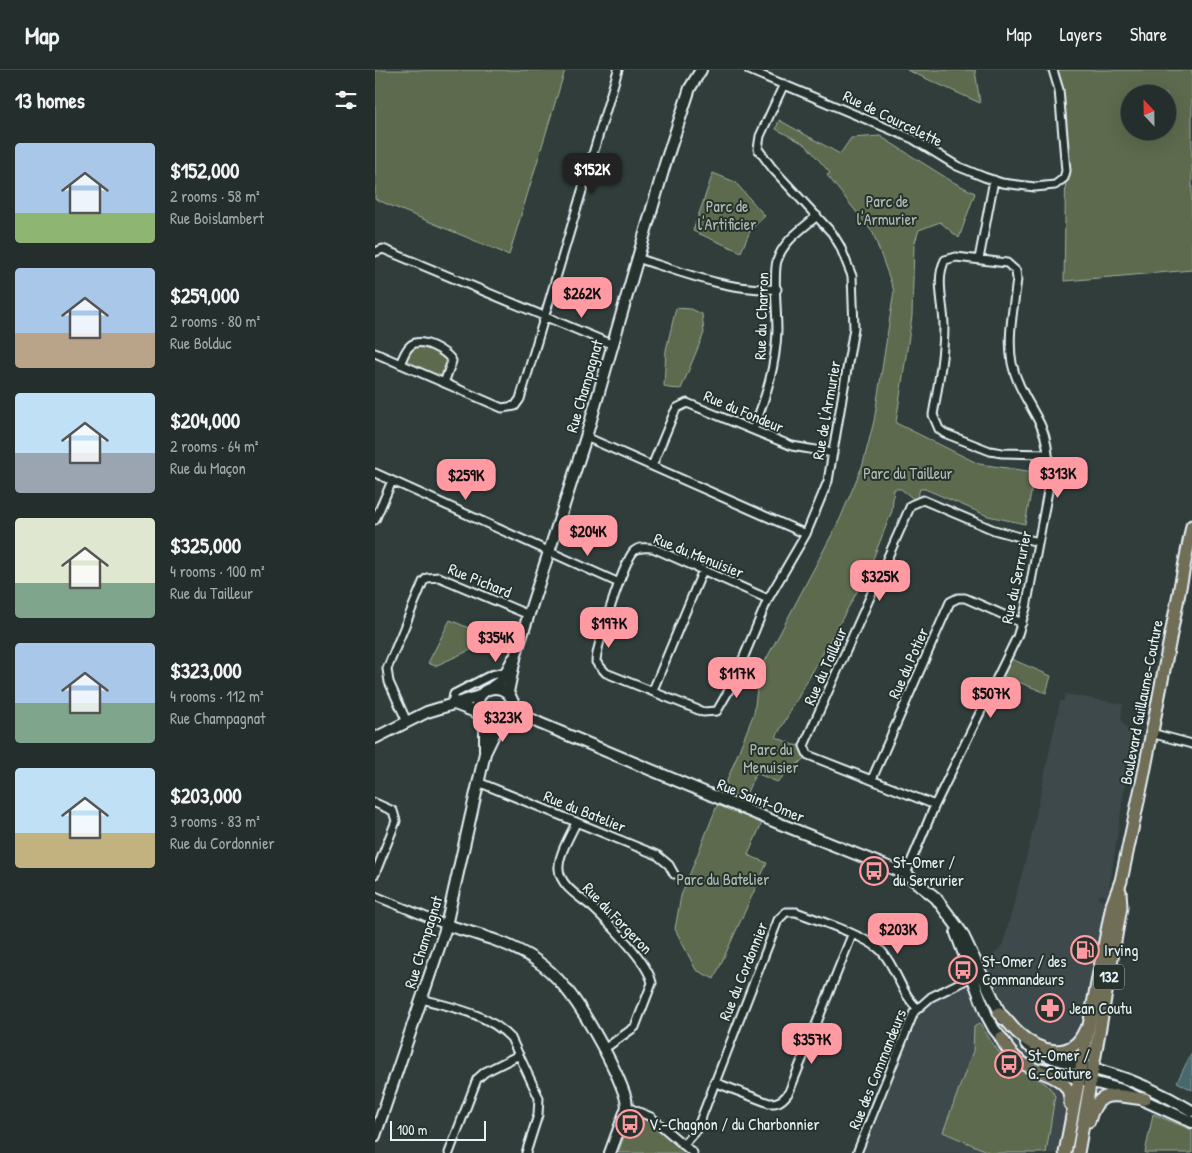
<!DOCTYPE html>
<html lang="en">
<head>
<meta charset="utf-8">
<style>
	body { margin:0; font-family:"Patrick Hand",sans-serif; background:#2c3634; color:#f1f3f6; height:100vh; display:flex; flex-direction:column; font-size:19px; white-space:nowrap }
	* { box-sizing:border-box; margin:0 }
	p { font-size:16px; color:#a3a8a9 }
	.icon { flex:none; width:28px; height:28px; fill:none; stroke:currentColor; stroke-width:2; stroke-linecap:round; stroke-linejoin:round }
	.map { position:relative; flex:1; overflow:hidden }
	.details { display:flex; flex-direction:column; background:#242e2c; width:375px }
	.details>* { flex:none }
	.needle { width:32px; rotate:338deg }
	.tools { position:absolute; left:746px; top:15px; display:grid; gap:10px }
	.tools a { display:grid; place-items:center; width:55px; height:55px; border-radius:50%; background:#242e2c; box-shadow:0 5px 20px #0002,0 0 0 1px #414a48; font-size:25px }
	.scale { position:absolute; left:15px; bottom:12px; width:96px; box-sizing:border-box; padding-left:5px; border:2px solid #e8f1f8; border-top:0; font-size:14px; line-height:18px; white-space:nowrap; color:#e8f1f8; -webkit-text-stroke:4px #26332d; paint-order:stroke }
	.price { position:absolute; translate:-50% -42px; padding:0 11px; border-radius:10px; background:#ff9aa2; color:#111; font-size:16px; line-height:32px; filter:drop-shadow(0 1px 2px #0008) }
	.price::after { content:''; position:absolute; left:50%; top:30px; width:15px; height:11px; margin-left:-8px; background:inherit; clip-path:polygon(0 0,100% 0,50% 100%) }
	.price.selected { background:#222; color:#fff }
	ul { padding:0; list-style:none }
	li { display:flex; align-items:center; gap:15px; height:125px; padding:0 15px }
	li span { display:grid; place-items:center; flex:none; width:140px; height:100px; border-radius:5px; color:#555 }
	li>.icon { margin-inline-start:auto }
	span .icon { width:60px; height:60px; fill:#fffc; stroke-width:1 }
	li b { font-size:21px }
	h2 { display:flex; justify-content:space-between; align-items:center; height:60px; padding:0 15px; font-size:21px }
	header { display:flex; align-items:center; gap:30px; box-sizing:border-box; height:70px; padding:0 25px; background:#242e2c; border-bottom:1px solid #414a48 }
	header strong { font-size:24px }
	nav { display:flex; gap:28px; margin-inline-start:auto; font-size:18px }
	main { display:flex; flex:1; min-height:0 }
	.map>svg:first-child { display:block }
	.built { fill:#3d494b }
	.green { fill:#5d6b4d; stroke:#a2aea2; fill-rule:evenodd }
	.water { fill:#46676c; stroke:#879ea4 }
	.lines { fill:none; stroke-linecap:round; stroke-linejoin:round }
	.street-casing { stroke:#e8f1f8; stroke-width:11 }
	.secondary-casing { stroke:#e8f1f8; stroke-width:14 }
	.primary-casing { stroke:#e8f1f8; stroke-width:15 }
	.street { stroke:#26332d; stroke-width:7 }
	.secondary { stroke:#26332d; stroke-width:10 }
	.primary { stroke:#716e59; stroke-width:11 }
	.labels { text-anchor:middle; stroke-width:4; stroke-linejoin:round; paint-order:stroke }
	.shield { fill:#26332d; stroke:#aeb8bb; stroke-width:1 }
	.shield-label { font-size:15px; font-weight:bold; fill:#e8f1f8 }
	.street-label { font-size:16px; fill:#e8f1f8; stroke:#26332d }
	.park-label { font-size:16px; fill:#b0bbb4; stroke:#26332d }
	.poi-label { font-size:16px; fill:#e8f1f8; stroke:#26332d; text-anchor:start }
</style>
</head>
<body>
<header>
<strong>Map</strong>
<nav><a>Map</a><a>Layers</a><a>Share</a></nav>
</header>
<main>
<section class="details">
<h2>13 homes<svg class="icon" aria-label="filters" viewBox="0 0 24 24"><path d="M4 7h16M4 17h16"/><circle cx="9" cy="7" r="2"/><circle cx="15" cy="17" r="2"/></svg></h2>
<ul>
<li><span style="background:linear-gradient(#a9c7e8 70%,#8fb573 0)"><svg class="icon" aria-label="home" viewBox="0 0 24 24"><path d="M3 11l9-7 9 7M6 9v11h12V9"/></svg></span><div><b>$152,000</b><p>2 rooms · 58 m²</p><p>Rue Boislambert</p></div></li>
<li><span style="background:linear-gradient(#a9c7e8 65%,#b9a48a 0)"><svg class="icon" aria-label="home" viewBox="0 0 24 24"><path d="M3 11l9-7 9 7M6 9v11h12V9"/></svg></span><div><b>$259,000</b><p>2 rooms · 80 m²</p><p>Rue Bolduc</p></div></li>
<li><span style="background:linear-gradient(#bfe0f5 60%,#9aa5b1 0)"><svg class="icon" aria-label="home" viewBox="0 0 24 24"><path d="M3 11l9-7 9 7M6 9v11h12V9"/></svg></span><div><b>$204,000</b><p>2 rooms · 64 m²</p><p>Rue du Maçon</p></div></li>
<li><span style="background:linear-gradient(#dfe7d0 65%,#7fa58c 0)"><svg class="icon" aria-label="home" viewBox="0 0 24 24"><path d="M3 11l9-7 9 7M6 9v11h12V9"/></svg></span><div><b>$325,000</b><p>4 rooms · 100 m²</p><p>Rue du Tailleur</p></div></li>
<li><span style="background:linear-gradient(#a9c7e8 60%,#7fa58c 0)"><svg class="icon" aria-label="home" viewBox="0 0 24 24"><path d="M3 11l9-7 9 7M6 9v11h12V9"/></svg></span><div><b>$323,000</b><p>4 rooms · 112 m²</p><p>Rue Champagnat</p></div></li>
<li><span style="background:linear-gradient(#bfe0f5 65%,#c2b280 0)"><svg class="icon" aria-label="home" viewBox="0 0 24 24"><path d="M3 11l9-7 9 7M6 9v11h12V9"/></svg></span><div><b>$203,000</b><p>3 rooms · 83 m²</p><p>Rue du Cordonnier</p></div></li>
</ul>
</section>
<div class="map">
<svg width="817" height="1083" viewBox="0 0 817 1083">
	<rect width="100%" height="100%" fill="#303d3b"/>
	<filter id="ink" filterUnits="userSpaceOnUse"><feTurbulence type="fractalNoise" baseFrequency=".02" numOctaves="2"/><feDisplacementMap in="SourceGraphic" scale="10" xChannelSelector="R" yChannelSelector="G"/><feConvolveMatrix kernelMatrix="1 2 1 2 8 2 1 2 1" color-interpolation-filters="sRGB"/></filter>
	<g filter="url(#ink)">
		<path class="built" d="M690,624L748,634L746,649L751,658L758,663L733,826L724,825L723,829L735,832L708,977L694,1022L695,1029L684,1083H489L541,950L549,938L566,926L594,915L628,874L655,773L685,631H689Z"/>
		<path class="green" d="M0,0H190L134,185L0,129Z
			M532,0H600L605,33Z
			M678,0H817V200L689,211L691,87ZM755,24H792V61H755Z
			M404,50L465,84L476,68L505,66L578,112L600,123L584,168L565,152L544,160L539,175L537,246L521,353L604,394L660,402L650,454L613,446L550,419H545L541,431L526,419H519L517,441L492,504L401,667L419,675L429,676L433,685L402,712L381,703L365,737L389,748L373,785L392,793L339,909L321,900L300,859L306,826L379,643L384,603L465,449L488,394L499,351L519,221L498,163L452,105L455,103L431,75L401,59Z
			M338,103L360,112L390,146L376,159L366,182L318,161Z
			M301,238L316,239L327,244L329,263L306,319L293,318L289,316L291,280Z
			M35,276H56L77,291L69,313L25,294Z
			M75,550L108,564L102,577L60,596L53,593Z
			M634,588L676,606L671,623L626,605Z
			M605,953C614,968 622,983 636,994C650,1004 673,1009 680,1026L671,1083H616L568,1062L598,981L599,957Z
			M259,1040L314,1083H243Z
			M778,1044L817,1060V1083H770Z"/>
		<path class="water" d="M817,982V1020L802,1012Z"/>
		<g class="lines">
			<defs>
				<path id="street" d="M374,0L538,69L582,96L609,107L627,113L660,117L680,115L689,108L691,101L684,20L678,0
					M0,182L8,179L236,274
					M262,188C309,203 353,221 402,219
					M604,189L619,110
					M0,283L127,338L140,336L145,329L243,0
					M25,294C28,288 30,280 35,276C45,266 72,281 77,291L69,313
					M378,360C391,327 401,295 402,260C402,243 398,204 402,191C408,171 427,159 442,146
					M211,367L431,464
					M277,396L299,343L302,338L312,333L417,376L458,383
					M0,403L244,513
					M0,450L17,411
					M393,529L278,478C271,478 265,476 259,481C249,491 221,577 221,592L231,603L321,639L328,642L342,641L357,615L393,529L431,464L453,411L479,258L477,206L465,176L457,163L398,99L383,79L385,66L409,14
					M278,620L328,500
					M77,633L79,624L116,605L130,602
					M32,652L14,612L12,599L48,512L52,508L64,507L154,545
					M776,663L817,674
					M497,709L575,532L583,528H590L647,553
					M103,712L282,785L294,795L299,804
					M0,733L18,741L21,751L0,804
					M560,735L433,685L429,676L431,671L536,435L548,430L619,460L663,472
					M201,753C195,766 183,785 184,799C185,817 207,828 218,838C235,854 273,892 277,913L260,957L229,979
					M531,804L560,735L642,567L651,538L673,421C675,399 675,376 666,356C656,335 642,317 637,293C632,266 639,236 642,209L641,201L632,193L581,187L570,190C560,209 569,235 569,256C569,285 563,316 558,345L564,359L569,363L615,381L627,383L673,384
					M0,826L71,855
					M47,929C78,938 112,943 136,968L164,1028L163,1045L151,1083
					M339,1012L394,1033C404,1034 409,1029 414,1022L477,865
					M252,1037L276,1047L318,1083
					M308,1075L322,1059L403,850L411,842H421C442,850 495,867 508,883C522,900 526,923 542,938
					M74,1083L102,1009L110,1002L144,985
					M482,1083L539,942L556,927L601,905"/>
				<path id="secondary" d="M117,617L127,610L138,589
					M102 636a18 18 0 1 1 36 0a18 18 0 1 1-36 0Z
					M133,622L141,584L211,367L290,94L315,18L326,0
					M138,632L146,644L164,653L403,753L531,804L561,828L587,863L628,949
					M77,633L103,643
					M110,651V680
					M0,668L52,642L105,626
					M71,855C151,878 178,888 220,963C232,984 244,1006 251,1029L252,1037L235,1083
					M581,863L612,946L619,959L631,974
					M651,974C676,992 702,993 730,1002C761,1011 789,1024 817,1041
					M668,999L744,1019L817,1052
					M0,1066L70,860L110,683L124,654"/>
				<path id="primary" d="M624,943C631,948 636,957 643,963C664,982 697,992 710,960
					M626,968C631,978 636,985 646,992C664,1005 698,1005 695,1034
					M714,1051C724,1015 742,1027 770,1029
					M690,1083L725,897L737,835L746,811L768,708L817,456
					M703,1083L746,837L745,821"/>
			</defs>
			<use href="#street" class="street-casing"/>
			<use href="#secondary" class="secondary-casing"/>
			<use href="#primary" class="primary-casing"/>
			<use href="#street" class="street"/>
			<use href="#secondary" class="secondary"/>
			<use href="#primary" class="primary"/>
		</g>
	</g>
	<defs>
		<symbol id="bus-ring" viewBox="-11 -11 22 22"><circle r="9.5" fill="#26332d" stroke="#ff9aa2" stroke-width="1.5"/><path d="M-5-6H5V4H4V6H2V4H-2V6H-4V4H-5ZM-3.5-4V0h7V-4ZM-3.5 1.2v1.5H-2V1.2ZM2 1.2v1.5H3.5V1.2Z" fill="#ff9aa2"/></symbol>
		<symbol id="fuel-ring" viewBox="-11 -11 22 22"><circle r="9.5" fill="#26332d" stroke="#ff9aa2" stroke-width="1.5"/><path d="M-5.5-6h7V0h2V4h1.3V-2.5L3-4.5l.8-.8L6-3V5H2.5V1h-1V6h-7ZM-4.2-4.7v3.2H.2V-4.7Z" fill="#ff9aa2"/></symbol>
		<symbol id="pharmacy-ring" viewBox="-11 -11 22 22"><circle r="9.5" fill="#26332d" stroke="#ff9aa2" stroke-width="1.5"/><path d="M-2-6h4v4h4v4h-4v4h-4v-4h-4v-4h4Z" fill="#ff9aa2"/></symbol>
	</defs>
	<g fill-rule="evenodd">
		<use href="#bus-ring" x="483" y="785" width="32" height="32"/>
		<use href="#fuel-ring" x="694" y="864" width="32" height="32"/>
		<use href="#bus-ring" x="572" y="884" width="32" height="32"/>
		<use href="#pharmacy-ring" x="659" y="922" width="32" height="32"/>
		<use href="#bus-ring" x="618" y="978" width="32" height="32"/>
		<use href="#bus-ring" x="239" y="1038" width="32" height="32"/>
	</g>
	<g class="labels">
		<rect class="shield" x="719" y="894.5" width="30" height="25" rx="4"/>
		<g class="shield-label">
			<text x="734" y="912">132</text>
		</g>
		<g class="street-label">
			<text transform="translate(518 48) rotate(26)" y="6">Rue de Courcelette</text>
			<text transform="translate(386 246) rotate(-88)" y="6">Rue du Charron</text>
			<text transform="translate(209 316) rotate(-74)" y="6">Rue Champagnat</text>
			<text transform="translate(451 340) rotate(-80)" y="6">Rue de l'Armurier</text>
			<text transform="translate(369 341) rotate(23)" y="6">Rue du Fondeur</text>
			<text transform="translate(324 485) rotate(22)" y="6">Rue du Menuisier</text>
			<text transform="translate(641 507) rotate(-78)" y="6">Rue du Serrurier</text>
			<text transform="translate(105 510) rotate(22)" y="6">Rue Pichard</text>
			<text transform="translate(533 593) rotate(-66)" y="6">Rue du Potier</text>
			<text transform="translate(450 596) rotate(-66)" y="6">Rue du Tailleur</text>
			<text transform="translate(766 632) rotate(-79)" y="6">Boulevard Guillaume-Couture</text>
			<text transform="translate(386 730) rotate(22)" y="6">Rue Saint-Omer</text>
			<text transform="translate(210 741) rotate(22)" y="6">Rue du Batelier</text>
			<text transform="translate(243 848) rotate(46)" y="6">Rue du Forgeron</text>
			<text transform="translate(48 872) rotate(-73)" y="6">Rue Champagnat</text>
			<text transform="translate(368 901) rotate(-68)" y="6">Rue du Cordonnier</text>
			<text transform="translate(502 999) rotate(-68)" y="6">Rue des Commandeurs</text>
		</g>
		<g class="park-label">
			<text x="512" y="137">Parc de<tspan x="512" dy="18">l'Armurier</tspan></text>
			<text x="352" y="142">Parc de<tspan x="352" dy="18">l'Artificier</tspan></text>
			<text x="533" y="409">Parc du Tailleur</text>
			<text x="396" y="685">Parc du<tspan x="396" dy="18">Menuisier</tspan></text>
			<text x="348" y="815">Parc du Batelier</text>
		</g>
		<g class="poi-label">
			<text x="518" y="798">St-Omer /<tspan x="518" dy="18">du Serrurier</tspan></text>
			<text x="729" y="886">Irving</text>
			<text x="607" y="897">St-Omer / des<tspan x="607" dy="18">Commandeurs</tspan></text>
			<text x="694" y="944">Jean Coutu</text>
			<text x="653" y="991">St-Omer /<tspan x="653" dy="18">G.-Couture</tspan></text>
			<text x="274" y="1060">V.-Chagnon / du Charbonnier</text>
		</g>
	</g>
</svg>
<div class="tools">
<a><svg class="needle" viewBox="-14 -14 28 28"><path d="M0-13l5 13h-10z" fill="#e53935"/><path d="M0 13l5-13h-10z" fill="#a3a8a9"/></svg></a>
</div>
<div class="scale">100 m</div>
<b class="price selected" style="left:217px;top:125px">$152K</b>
<b class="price" style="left:207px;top:249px">$262K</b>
<b class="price" style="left:683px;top:429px">$313K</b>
<b class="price" style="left:91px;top:431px">$259K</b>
<b class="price" style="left:213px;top:487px">$204K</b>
<b class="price" style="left:505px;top:532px">$325K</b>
<b class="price" style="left:234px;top:579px">$197K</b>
<b class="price" style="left:121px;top:593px">$354K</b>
<b class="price" style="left:362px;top:629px">$117K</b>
<b class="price" style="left:616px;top:649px">$507K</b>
<b class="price" style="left:128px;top:673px">$323K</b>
<b class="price" style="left:523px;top:885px">$203K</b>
<b class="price" style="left:437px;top:995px">$357K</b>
</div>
</main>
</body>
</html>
